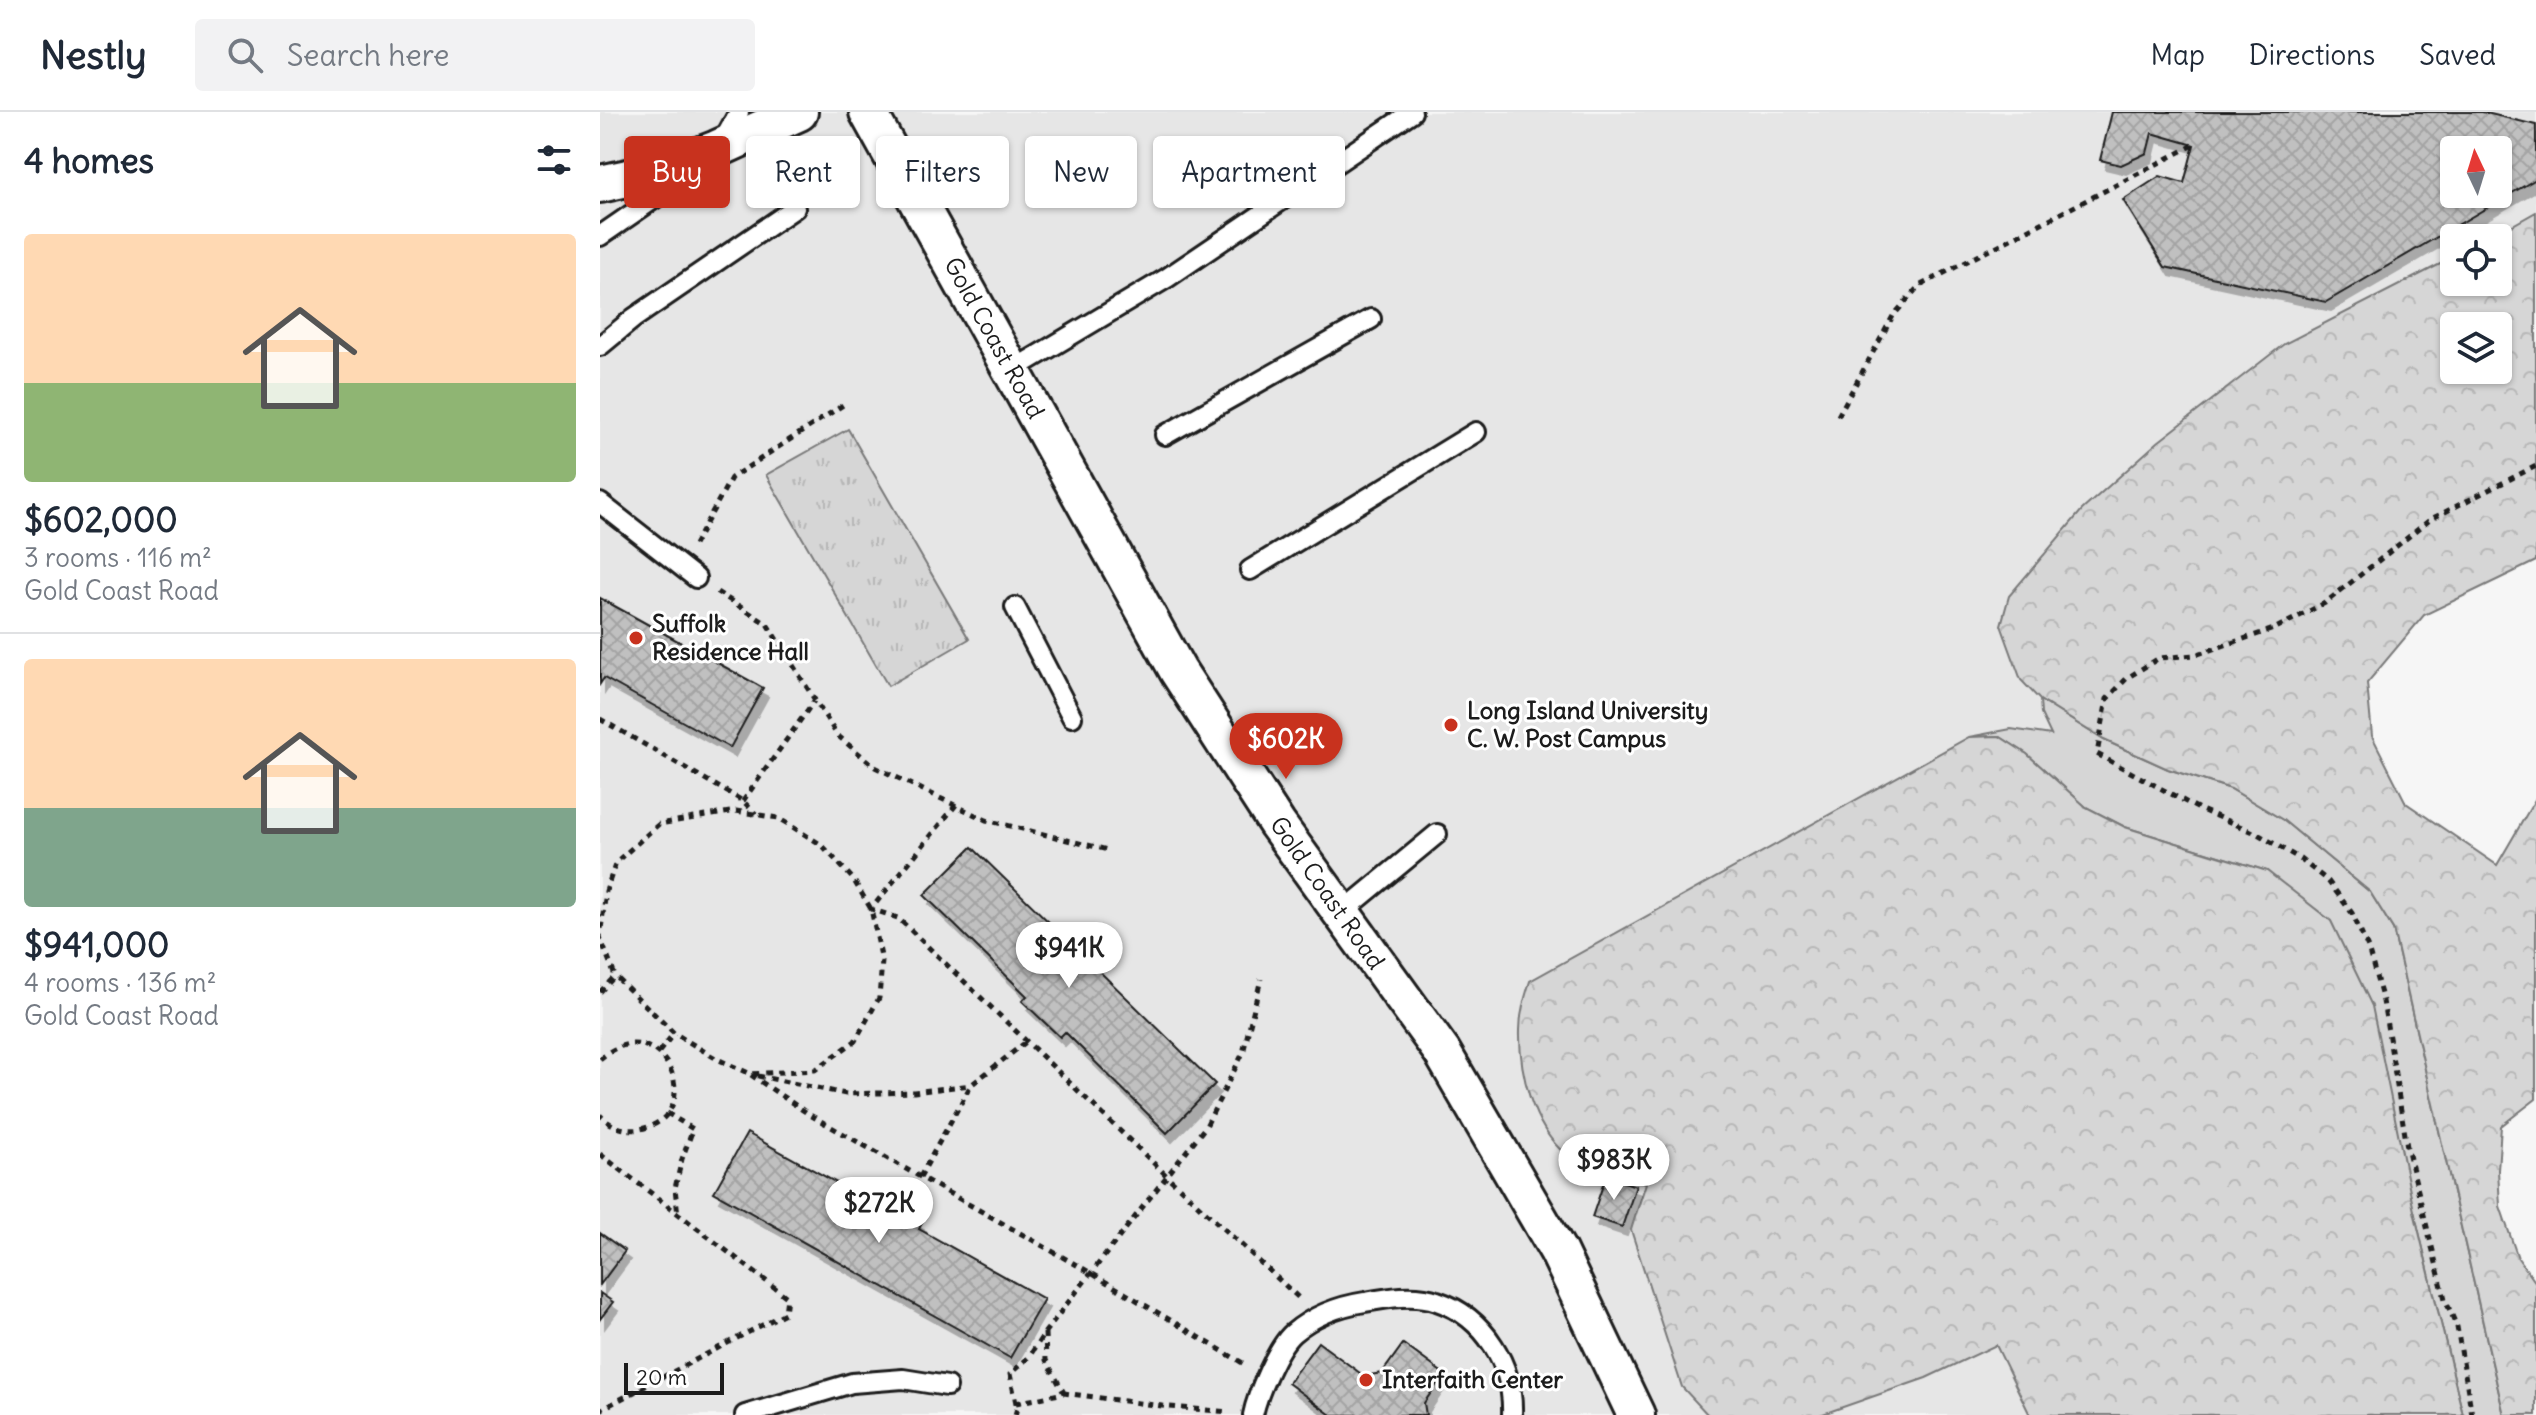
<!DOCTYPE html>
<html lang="en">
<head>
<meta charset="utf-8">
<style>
	body { margin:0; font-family:Delius,sans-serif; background:#f2f2f3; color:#1f2937; height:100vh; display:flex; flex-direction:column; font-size:30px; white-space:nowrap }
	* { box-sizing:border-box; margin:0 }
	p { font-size:26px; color:#747a83 }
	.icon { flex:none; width:44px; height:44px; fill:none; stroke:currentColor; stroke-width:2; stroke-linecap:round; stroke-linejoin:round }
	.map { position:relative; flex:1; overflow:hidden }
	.sheet { display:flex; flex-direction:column; background:#fff; width:600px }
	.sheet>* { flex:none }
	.banner { position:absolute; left:24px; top:24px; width:760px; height:72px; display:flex; gap:16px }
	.needle { width:52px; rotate:356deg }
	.tools { position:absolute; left:1840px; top:24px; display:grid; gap:16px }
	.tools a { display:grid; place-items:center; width:72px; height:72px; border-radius:8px; background:#fff; box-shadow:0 2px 6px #0004; font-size:40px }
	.scale { position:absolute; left:24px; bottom:20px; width:100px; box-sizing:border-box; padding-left:8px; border:4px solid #1c1c1c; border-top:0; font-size:22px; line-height:28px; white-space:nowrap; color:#1c1c1c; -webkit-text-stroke:6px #fff; paint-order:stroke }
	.price { position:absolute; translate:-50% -68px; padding:0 18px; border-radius:28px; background:#fff; color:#222; font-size:26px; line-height:52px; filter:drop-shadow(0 2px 4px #0008) }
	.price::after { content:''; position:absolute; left:50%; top:48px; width:24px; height:18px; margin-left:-12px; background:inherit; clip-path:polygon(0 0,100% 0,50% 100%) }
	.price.selected { background:#c8321e; color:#fff }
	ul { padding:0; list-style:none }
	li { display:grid; align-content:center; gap:16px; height:424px; padding:0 24px }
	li+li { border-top:2px solid #e0e1e3 }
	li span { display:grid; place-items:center; height:248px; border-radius:8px; color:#555 }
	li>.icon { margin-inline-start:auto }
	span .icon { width:144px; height:144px; fill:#fffc; stroke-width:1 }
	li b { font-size:34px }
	h2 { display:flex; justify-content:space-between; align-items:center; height:96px; padding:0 24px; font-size:34px }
	.pill { padding:0 28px; border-radius:8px; background:#fff; box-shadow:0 2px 6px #0004; font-size:28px; line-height:72px }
	.pill.selected { background:#c8321e; color:#fff }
	header { display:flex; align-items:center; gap:48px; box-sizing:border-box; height:112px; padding:0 40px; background:#fff; border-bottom:2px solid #e0e1e3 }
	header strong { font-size:38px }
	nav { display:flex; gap:44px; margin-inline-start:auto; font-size:28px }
	.search { width:560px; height:72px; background:#f2f2f3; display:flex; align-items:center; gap:20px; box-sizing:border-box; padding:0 28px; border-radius:8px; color:#747a83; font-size:30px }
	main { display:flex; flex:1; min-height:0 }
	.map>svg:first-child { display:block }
	.built { fill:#e6e6e6; fill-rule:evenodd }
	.grass { fill:#d6d6d6; stroke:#797979; stroke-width:2 }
	.forest { fill:url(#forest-crowns); stroke:#797979; stroke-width:2; fill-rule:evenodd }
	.park { fill:url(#park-tufts); stroke:#797979; stroke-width:2 }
	.building { fill:url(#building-cross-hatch); stroke:#1c1c1c; stroke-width:2; fill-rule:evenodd; filter:url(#shadow) }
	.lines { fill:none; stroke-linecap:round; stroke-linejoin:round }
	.service-casing { stroke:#1c1c1c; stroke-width:24 }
	.minor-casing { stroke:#1c1c1c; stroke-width:42 }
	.path { stroke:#1c1c1c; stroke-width:5; stroke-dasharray:6 6; stroke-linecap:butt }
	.service { stroke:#fff; stroke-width:18 }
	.minor { stroke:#fff; stroke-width:36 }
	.poi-dot { fill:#c8321e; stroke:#fff; stroke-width:3 }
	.labels { text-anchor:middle; stroke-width:6; stroke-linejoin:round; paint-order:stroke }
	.street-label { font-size:24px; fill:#1c1c1c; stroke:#fff }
	.poi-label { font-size:24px; font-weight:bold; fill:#1c1c1c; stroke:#fff; text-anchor:start }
</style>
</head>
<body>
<header>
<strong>Nestly</strong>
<div class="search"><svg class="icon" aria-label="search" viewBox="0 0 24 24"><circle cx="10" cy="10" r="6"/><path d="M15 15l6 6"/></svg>Search here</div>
<nav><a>Map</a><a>Directions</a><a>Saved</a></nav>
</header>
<main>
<section class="sheet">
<h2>4 homes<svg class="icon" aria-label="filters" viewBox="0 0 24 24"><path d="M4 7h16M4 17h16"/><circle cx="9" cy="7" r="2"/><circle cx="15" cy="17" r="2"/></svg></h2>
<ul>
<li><span style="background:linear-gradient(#ffd9b3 60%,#8fb573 0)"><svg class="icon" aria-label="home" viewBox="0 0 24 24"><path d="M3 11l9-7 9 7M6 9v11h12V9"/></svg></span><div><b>$602,000</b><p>3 rooms · 116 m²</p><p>Gold Coast Road</p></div></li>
<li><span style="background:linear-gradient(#ffd9b3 60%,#7fa58c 0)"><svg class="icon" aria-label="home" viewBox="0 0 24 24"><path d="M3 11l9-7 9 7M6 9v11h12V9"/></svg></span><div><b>$941,000</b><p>4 rooms · 136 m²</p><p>Gold Coast Road</p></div></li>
</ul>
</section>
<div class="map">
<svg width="1936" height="1303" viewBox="0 0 1936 1303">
	<defs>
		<pattern id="forest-crowns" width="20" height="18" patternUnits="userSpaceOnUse" patternTransform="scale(2)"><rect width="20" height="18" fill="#d6d6d6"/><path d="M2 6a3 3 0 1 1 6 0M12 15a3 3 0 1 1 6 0" fill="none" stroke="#b7b7b7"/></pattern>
		<pattern id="park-tufts" width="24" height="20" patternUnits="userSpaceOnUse" patternTransform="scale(2)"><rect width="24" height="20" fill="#d6d6d6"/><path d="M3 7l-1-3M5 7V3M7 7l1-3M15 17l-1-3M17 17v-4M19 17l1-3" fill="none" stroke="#b7b7b7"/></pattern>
		<pattern id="building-cross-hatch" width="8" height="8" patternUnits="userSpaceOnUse" patternTransform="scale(2)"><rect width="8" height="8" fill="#c0c0c0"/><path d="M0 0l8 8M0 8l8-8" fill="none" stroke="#a4a4a4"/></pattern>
		<filter id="shadow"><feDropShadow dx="5" dy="9" stdDeviation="0" flood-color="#0004"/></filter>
	</defs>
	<rect width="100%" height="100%" fill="#f6f6f6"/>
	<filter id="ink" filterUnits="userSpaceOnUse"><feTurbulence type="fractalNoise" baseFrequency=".0125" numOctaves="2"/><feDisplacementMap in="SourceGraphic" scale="16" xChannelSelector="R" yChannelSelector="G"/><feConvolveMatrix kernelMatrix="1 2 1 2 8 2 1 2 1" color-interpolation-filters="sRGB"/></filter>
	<g filter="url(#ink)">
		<path class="built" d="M0,0H1936V384L1630,497L1773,729L1904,1303H0ZM1854,38H1898V82H1854ZM1854,126H1898V170H1854ZM1854,214H1898V258H1854Z"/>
		<path class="grass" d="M1440,588L1504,628L1568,657L1631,677L1683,708L1770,780L1793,817L1904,1303H1863L1814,1099L1667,759L1525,715L1486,695L1427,642L1399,624L1369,625L1411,617L1451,623L1441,602Z"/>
		<path class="forest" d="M1936,100V449L1824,503L1767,571L1772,624L1806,691L1897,753L1936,686V987L1901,1014L1898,1058L1900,1094L1918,1146L1936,1171V1303H1904L1793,817L1770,780L1683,708L1631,677L1568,657L1504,628L1440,588L1421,568L1401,513L1409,484L1482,398L1558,330L1684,232L1854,145V170H1898V126H1890ZM1898,214V258H1854V214Z
			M1399,624L1427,642L1486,695L1525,715L1667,759L1731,809L1772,894L1814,1099L1863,1303H1430L1396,1233L1326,1266L1220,1303H1108L1082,1275L1031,1118L1046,1071C1028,1065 978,1053 965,1042C932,1013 919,960 920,918C920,901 925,885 930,869L1369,625Z"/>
		<path class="park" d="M248,317L369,527L288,574L166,363Z"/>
		<path class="building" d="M1512,0H1882L1936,13V67L1726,190L1565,155L1523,88L1560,64L1584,71L1594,33L1552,21L1547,41L1521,53L1500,48ZM1854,38H1898V82H1854Z
			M0,486L163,576L130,636L4,566L0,572Z
			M372,735L615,972L567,1021L465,920L460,925L422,889L427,884L324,783Z
			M147,1021L273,1091L276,1085L322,1111L319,1117L444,1187L410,1246L114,1080Z
			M1006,1064L1036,1074L1022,1115L992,1105Z
			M0,1121L25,1139L0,1173Z
			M0,1181L13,1190L0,1207Z
			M718,1230L764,1264L782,1261L803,1232L844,1262L824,1291L826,1303H731L688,1271Z"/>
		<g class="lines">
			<defs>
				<path id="service" d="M123,29L139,0
					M0,124L90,62
					M0,234L34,206L195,96
					M411,259L567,166L812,0
					M565,323L771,207
					M0,391L96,466
					M650,458L876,320
					M415,495L472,605
					M740,802L837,722
					M145,1303L252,1271L303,1267L347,1274
					M653,1303C657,1283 677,1235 693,1221C713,1204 739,1194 765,1190C787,1186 815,1181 837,1189C885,1205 914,1254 912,1303"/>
				<path id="minor" d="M268,0L578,559L677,712L842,940L958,1139L1036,1303
					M0,72L60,59L117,37L199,0"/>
			</defs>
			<use href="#service" class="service-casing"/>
			<use href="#minor" class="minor-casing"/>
			<path class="path" d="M1238,304L1293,204L1319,174L1594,33
				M94,433L131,366L243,293
				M117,480L167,512L237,623L275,655L386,708L508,738
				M0,607L143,689L156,702
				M143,689L214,589
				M356,693L271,797L298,806L567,1064L701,1188
				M136,699L178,706L222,733L253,767L271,797L282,849L279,886L255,929L215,958L151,962L117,947L74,921L15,864L0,825L6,779L16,750L59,712Z
				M0,880L15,864
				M59,940L74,921
				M0,947C62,892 111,1004 40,1017C25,1020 10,1014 0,1003
				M151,963L210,1003L491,1161L646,1253
				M158,964L246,982L314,980L371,973
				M67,1001L93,1017L82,1047L75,1076L78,1103
				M0,1042L187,1185L185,1201L0,1298
				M320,1065L371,973L426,930
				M445,1221L446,1248L464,1281
				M416,1291L464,1281L569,1295L629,1300
				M415,1303L417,1296L410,1262L429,1245L445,1220L606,1014L643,941L661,867
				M1872,1303L1857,1215L1845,1187L1807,1035L1783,889L1768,836L1752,801L1728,769L1700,747L1656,721L1599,697L1497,642L1507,587L1527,566L1559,546L1595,543L1674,517L1725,491L1831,407L1936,354"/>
			<use href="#service" class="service"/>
			<use href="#minor" class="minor"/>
		</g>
	</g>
	<g class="poi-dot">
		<circle cx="36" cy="526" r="8"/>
		<circle cx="851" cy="613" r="8"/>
		<circle cx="766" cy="1268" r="8"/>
	</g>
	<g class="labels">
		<g class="street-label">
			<text transform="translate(394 226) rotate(61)" y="8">Gold Coast Road</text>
			<text transform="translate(727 781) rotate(55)" y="8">Gold Coast Road</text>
		</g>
		<g class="poi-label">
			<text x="52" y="520">Suffolk<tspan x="52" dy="28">Residence Hall</tspan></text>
			<text x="867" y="607">Long Island University<tspan x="867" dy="28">C. W. Post Campus</tspan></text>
			<text x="782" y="1276">Interfaith Center</text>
		</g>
	</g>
</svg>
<div class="tools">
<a><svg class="needle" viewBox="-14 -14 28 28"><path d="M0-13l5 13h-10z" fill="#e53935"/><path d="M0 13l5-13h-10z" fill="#747a83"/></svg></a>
<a><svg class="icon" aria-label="locate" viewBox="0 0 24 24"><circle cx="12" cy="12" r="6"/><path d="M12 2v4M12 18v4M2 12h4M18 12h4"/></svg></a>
<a><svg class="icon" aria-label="layers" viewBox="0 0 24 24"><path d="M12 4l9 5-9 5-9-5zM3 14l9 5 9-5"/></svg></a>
</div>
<div class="scale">20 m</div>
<b class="price selected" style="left:686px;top:669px">$602K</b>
<b class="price" style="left:469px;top:878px">$941K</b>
<b class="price" style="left:1014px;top:1090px">$983K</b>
<b class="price" style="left:279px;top:1133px">$272K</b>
<div class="banner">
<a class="pill selected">Buy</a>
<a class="pill">Rent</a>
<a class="pill">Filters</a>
<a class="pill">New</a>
<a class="pill">Apartment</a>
</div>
</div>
</main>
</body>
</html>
